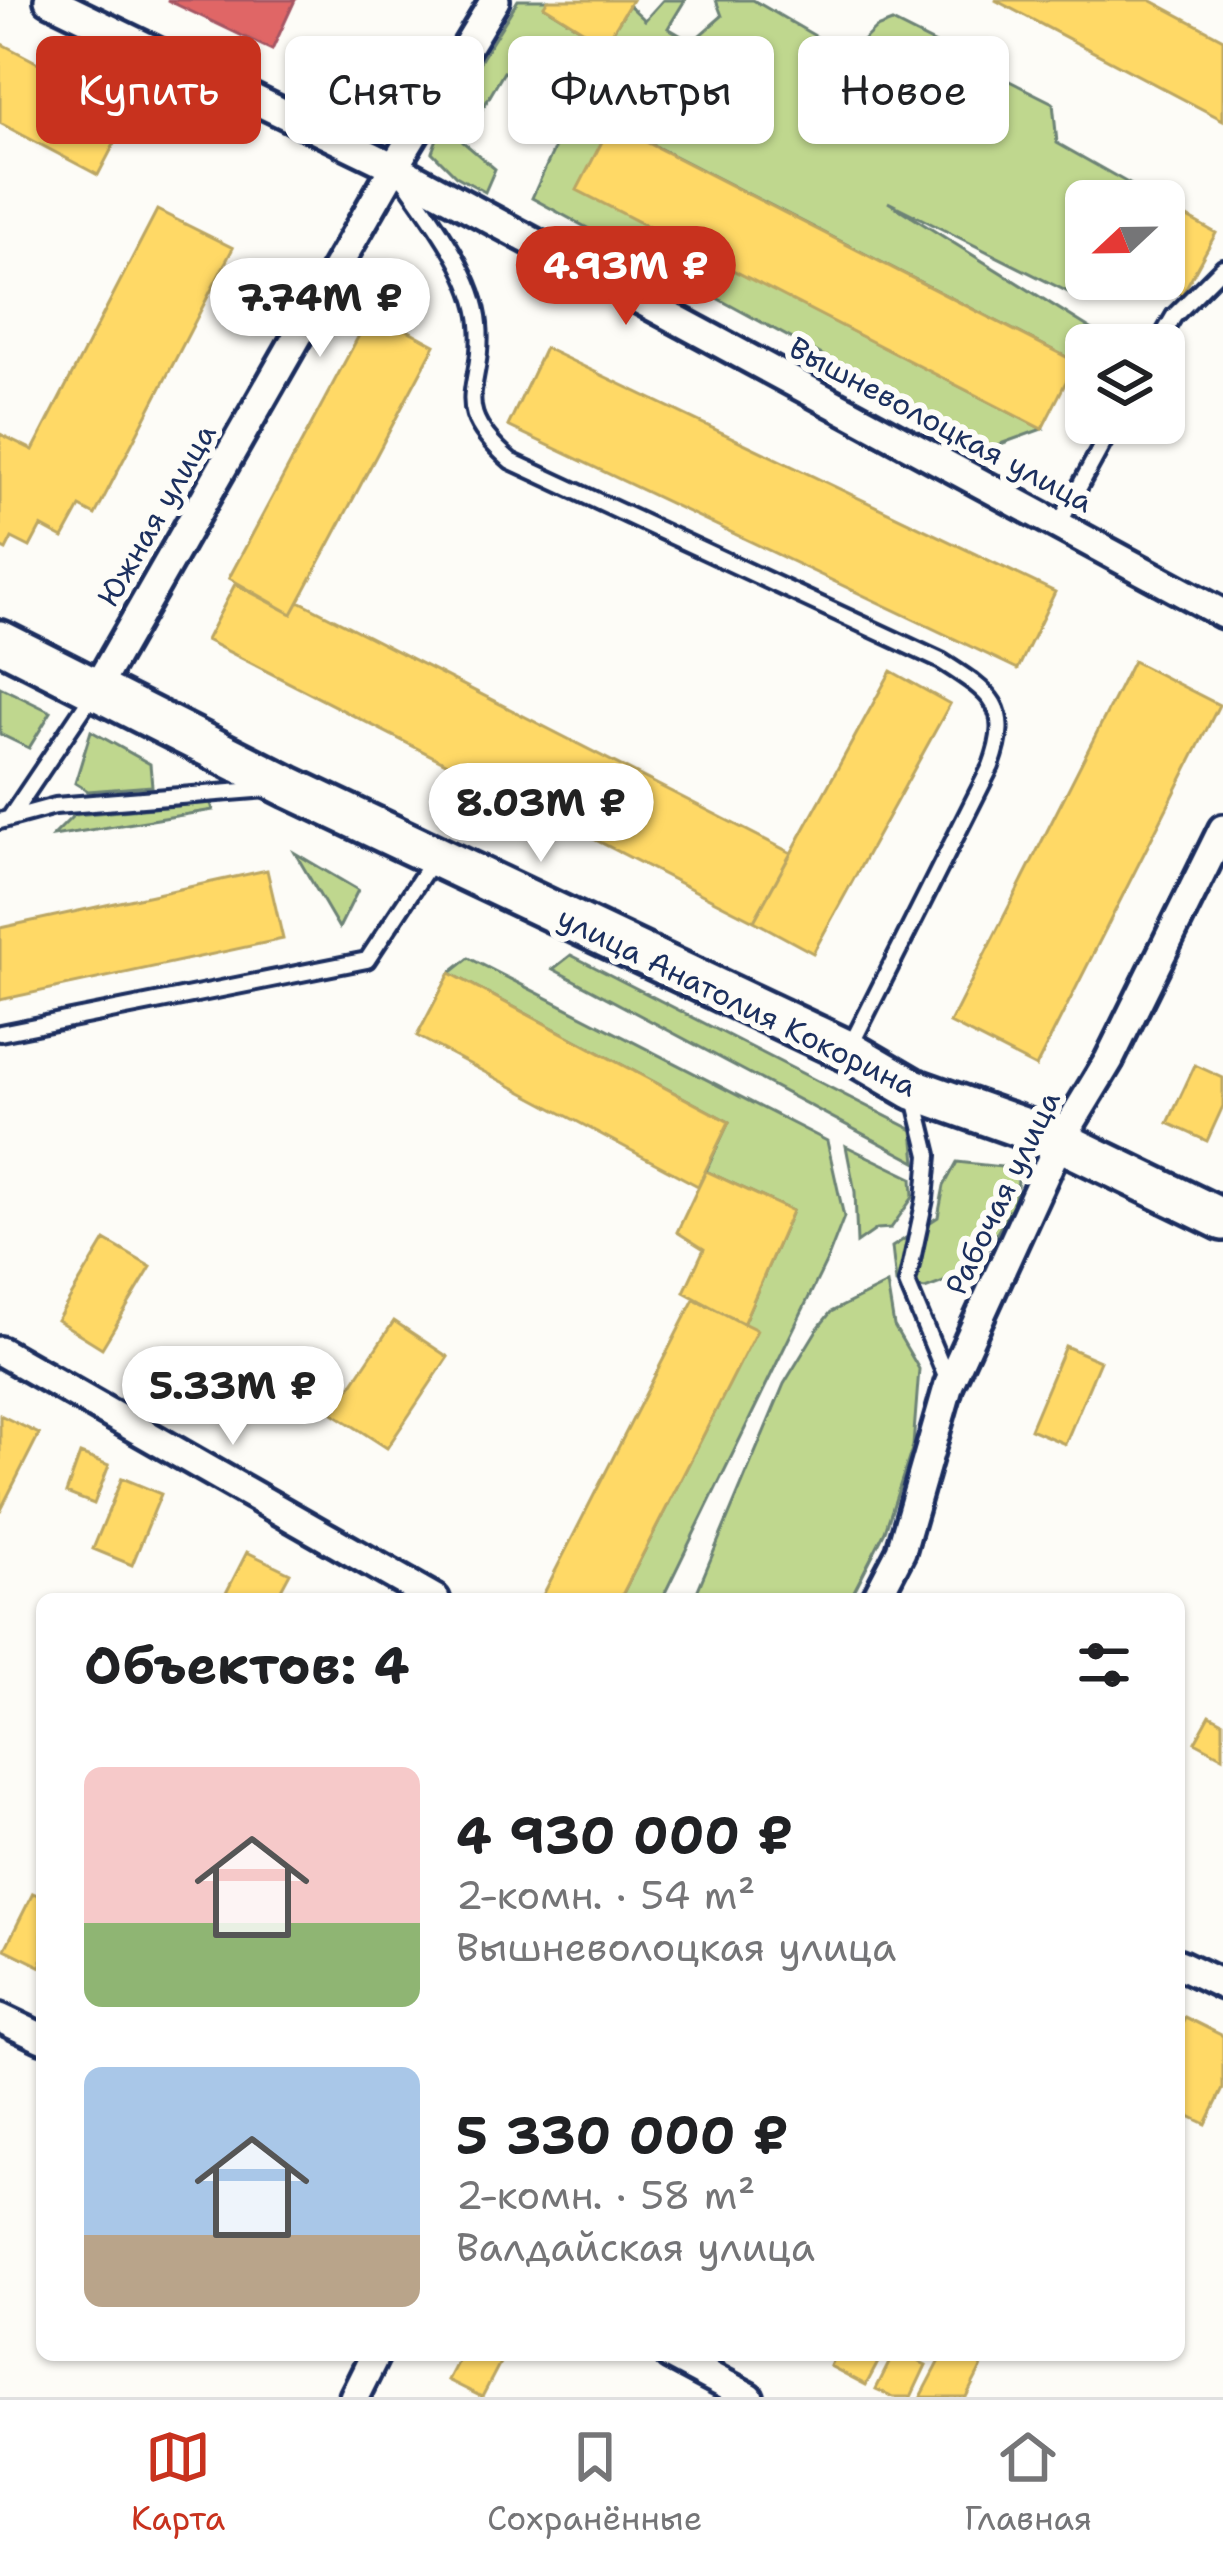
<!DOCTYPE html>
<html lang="ru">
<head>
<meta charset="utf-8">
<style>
	body { margin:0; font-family:"Shantell Sans",sans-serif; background:#f6f6f6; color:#202124; height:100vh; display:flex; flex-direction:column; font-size:45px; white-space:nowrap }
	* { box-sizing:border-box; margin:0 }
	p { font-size:39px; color:#757577 }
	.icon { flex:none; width:66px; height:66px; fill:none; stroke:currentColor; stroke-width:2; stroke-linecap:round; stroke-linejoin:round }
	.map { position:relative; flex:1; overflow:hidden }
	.sheet { position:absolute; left:36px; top:1593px; width:1149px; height:768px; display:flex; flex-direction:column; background:#fff; border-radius:18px; box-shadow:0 3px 9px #0004 }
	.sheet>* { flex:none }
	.guide { position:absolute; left:36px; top:36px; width:1152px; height:108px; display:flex; gap:24px }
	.needle { width:78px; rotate:248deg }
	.tools { position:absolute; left:1065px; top:180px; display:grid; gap:24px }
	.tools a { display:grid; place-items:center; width:120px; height:120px; border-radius:18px; background:#fff; box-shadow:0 3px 9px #0004; font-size:60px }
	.price { position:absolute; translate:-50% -102px; padding:0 27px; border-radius:42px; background:#fff; color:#222; font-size:39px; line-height:78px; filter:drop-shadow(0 3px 6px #0008) }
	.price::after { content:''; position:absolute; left:50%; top:72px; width:36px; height:27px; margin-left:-18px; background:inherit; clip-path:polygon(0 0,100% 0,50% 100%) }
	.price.current { background:#c8321e; color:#fff }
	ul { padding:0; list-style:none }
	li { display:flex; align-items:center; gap:36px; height:300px; padding:0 48px }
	li span { display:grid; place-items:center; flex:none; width:336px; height:240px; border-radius:18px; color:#555 }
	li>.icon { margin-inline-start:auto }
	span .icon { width:144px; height:144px; fill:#fffc; stroke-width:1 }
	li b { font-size:51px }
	h2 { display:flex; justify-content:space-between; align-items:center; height:144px; padding:0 48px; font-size:51px }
	.chip { padding:0 42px; border-radius:18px; background:#fff; box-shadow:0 3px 9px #0004; font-size:42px; line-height:108px }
	.chip.current { background:#c8321e; color:#fff }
	.tabs { display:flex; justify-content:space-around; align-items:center; height:168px; border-top:3px solid #e0e0e0; background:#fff; font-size:33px; color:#757577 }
	.tabs a { display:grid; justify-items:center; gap:6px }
	.tabs .current { color:#c8321e }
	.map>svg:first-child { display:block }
	.green { fill:#bfd78e; stroke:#6d8376; stroke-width:3 }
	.homes { fill:#ffd966; stroke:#bba664; stroke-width:3 }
	.shops { fill:#e06666; stroke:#a55664; stroke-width:3 }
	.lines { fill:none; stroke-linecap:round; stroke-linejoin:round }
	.lane-casing { stroke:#1b2f5e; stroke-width:22 }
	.street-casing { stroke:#1b2f5e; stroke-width:36 }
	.secondary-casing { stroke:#1b2f5e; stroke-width:48 }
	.lane { stroke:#fdfcf7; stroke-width:14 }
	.street { stroke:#fdfcf7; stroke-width:27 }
	.secondary { stroke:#fdfcf7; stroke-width:39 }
	.labels { text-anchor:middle; stroke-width:12; stroke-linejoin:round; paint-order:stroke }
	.street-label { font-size:30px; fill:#1b2f5e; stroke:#fdfcf7 }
</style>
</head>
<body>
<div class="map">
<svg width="1223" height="2397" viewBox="0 0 1223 2397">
	<rect width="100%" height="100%" fill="#fdfcf7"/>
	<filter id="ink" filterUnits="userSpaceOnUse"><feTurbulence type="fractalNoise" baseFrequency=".00833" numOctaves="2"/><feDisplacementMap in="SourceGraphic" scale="24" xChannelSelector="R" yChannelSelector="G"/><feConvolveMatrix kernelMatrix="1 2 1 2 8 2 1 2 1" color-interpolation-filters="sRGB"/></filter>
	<g filter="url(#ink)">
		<path class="green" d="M518,0H548L545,7L605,44L629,5L645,20L663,0H685L668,28L692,42L722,16L716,0H753L848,55L876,28L892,22L1053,103L1057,143L1142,191L1137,201H1086V279H1103L1100,290L1088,302L888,202L1096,332L1076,362L612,124L578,189L1042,429L992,447L532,198L575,102L504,72L463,142L495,169L485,192L456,176L432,152L444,120Z
			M0,687L51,712L29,748L0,734Z
			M91,731L150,764L152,786L88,791L75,783Z
			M211,803L213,810L53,836L74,815Z
			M295,853L358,890L339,928Z
			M571,955L913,1130L916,1162L553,969Z
			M469,958L827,1141L844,1217L828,1258L662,1599H620L756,1331L743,1324L792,1211L706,1171L729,1122L450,973Z
			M846,1146L912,1178L913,1197L891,1228L877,1229L857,1243L855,1192Z
			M957,1162L1010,1168L1018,1181L1014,1203L976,1270L925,1289L896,1283L892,1247L938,1217L944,1186Z
			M887,1284L894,1326L919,1369L913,1446L885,1531L850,1599H694L784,1384L818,1328L831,1312Z"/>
		<path class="homes" d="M548,0H632L605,44L544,6Z
			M995,0H1150L1223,39V120Z
			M0,43L131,112L98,175L0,123Z
			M611,124L1076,362L1042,429L577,190Z
			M1164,204L1216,233L1182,295L1153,279H1164Z
			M157,210L233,248L95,515L80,507L63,538L41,526L30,547L12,538L6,550L0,547V434L33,450Z
			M372,311L435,345L292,614L229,578Z
			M545,348L1055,592L1018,669L508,426Z
			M235,584L292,614L299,601L791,853L754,921L206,640Z
			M1133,661L1219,705L1036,1067L950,1023Z
			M891,671L950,704L813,953L754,921Z
			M267,870L283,939L0,1000V928Z
			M450,973L729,1122L698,1186L417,1036Z
			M1195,1065L1223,1078V1106L1207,1141L1168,1123Z
			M706,1171L792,1211L743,1324L684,1292L704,1249L677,1232Z
			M105,1240L151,1267L102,1348L57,1320Z
			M694,1299L757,1330L620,1599H541Z
			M394,1321L448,1357L387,1448L333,1413Z
			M1065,1346L1100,1361L1065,1444L1030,1429Z
			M0,1415L39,1434L0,1511Z
			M80,1454L109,1465L94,1504L66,1493Z
			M122,1478L161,1494L132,1565L93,1549Z
			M247,1552L290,1573L276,1599H223Z
			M1210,1715L1223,1722V1757L1195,1742Z
			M33,1893L42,1897V1967L5,1949Z
			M1185,2017L1223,2036V2089L1206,2124L1179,2111V2029Z
			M461,2355H504L482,2397L448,2380Z
			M835,2355H882L866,2385L830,2366Z
			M893,2355H905L926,2365L911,2397H894L876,2389Z
			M943,2355L986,2358L966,2397H921Z"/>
		<path class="shops" d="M167,0H295L272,50Z"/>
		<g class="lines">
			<defs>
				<path id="lane" d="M405,181C432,219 475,276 479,324C485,391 445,403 511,461L941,661C991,693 1013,706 991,766L850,1047
					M1157,345L1174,316L1223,267
					M1058,526L1114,423
					M11,816L95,691
					M0,821L55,806L268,789
					M0,1033L367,960L432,861
					M914,1094L929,1155L925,1199L907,1283L949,1384"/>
				<path id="street" d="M49,0L394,167L1223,614
					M95,691L394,167L495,0
					M0,1351L435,1599
					M876,1599L901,1551L949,1384L1060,1141L1109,1060L1223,829
					M1179,1964L1223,1985
					M0,2018L42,2038
					M670,2355L749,2397
					M354,2397L375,2355"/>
				<path id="secondary" d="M0,641L289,787L848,1051L913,1089L1060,1141L1223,1220"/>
			</defs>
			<use href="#lane" class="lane-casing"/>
			<use href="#street" class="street-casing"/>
			<use href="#secondary" class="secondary-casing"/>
			<use href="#lane" class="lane"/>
			<use href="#street" class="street"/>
			<use href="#secondary" class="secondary"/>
		</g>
	</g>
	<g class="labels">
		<g class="street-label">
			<text transform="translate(941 425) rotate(28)" y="10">Вышневолоцкая улица</text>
			<text transform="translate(157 515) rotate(-60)" y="10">Южная улица</text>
			<text transform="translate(737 1002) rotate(26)" y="10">улица Анатолия Кокорина</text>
			<text transform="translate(1003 1193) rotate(-64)" y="10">Рабочая улица</text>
		</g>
	</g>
</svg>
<div class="tools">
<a><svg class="needle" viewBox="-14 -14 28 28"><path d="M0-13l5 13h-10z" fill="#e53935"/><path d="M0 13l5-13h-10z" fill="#757577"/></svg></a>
<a><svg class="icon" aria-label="layers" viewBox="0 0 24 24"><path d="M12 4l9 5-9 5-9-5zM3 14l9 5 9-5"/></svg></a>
</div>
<b class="price current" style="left:626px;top:328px">4.93M ₽</b>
<b class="price" style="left:320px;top:360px">7.74M ₽</b>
<b class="price" style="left:541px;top:865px">8.03M ₽</b>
<b class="price" style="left:233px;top:1448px">5.33M ₽</b>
<div class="guide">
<a class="chip current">Купить</a>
<a class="chip">Снять</a>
<a class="chip">Фильтры</a>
<a class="chip">Новое</a>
</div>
<section class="sheet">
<h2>Объектов: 4<svg class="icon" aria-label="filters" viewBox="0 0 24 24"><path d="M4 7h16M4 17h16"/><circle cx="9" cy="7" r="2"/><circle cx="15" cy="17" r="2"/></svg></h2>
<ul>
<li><span style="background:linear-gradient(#f6c9c9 65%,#8fb573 0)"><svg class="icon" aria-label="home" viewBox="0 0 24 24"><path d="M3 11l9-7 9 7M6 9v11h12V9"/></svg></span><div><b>4 930 000 ₽</b><p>2-комн. · 54 m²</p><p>Вышневолоцкая улица</p></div></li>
<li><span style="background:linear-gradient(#a9c7e8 70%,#b9a48a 0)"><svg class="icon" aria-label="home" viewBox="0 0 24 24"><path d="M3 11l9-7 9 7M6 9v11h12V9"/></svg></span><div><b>5 330 000 ₽</b><p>2-комн. · 58 m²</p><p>Валдайская улица</p></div></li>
</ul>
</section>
</div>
<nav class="tabs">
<a class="current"><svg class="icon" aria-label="map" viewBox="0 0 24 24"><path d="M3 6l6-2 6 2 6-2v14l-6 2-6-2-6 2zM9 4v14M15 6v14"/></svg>Карта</a>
<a><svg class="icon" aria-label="saved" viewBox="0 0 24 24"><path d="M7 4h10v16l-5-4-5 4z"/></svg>Сохранённые</a>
<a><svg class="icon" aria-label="home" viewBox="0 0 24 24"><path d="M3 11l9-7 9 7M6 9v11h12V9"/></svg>Главная</a>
</nav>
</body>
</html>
